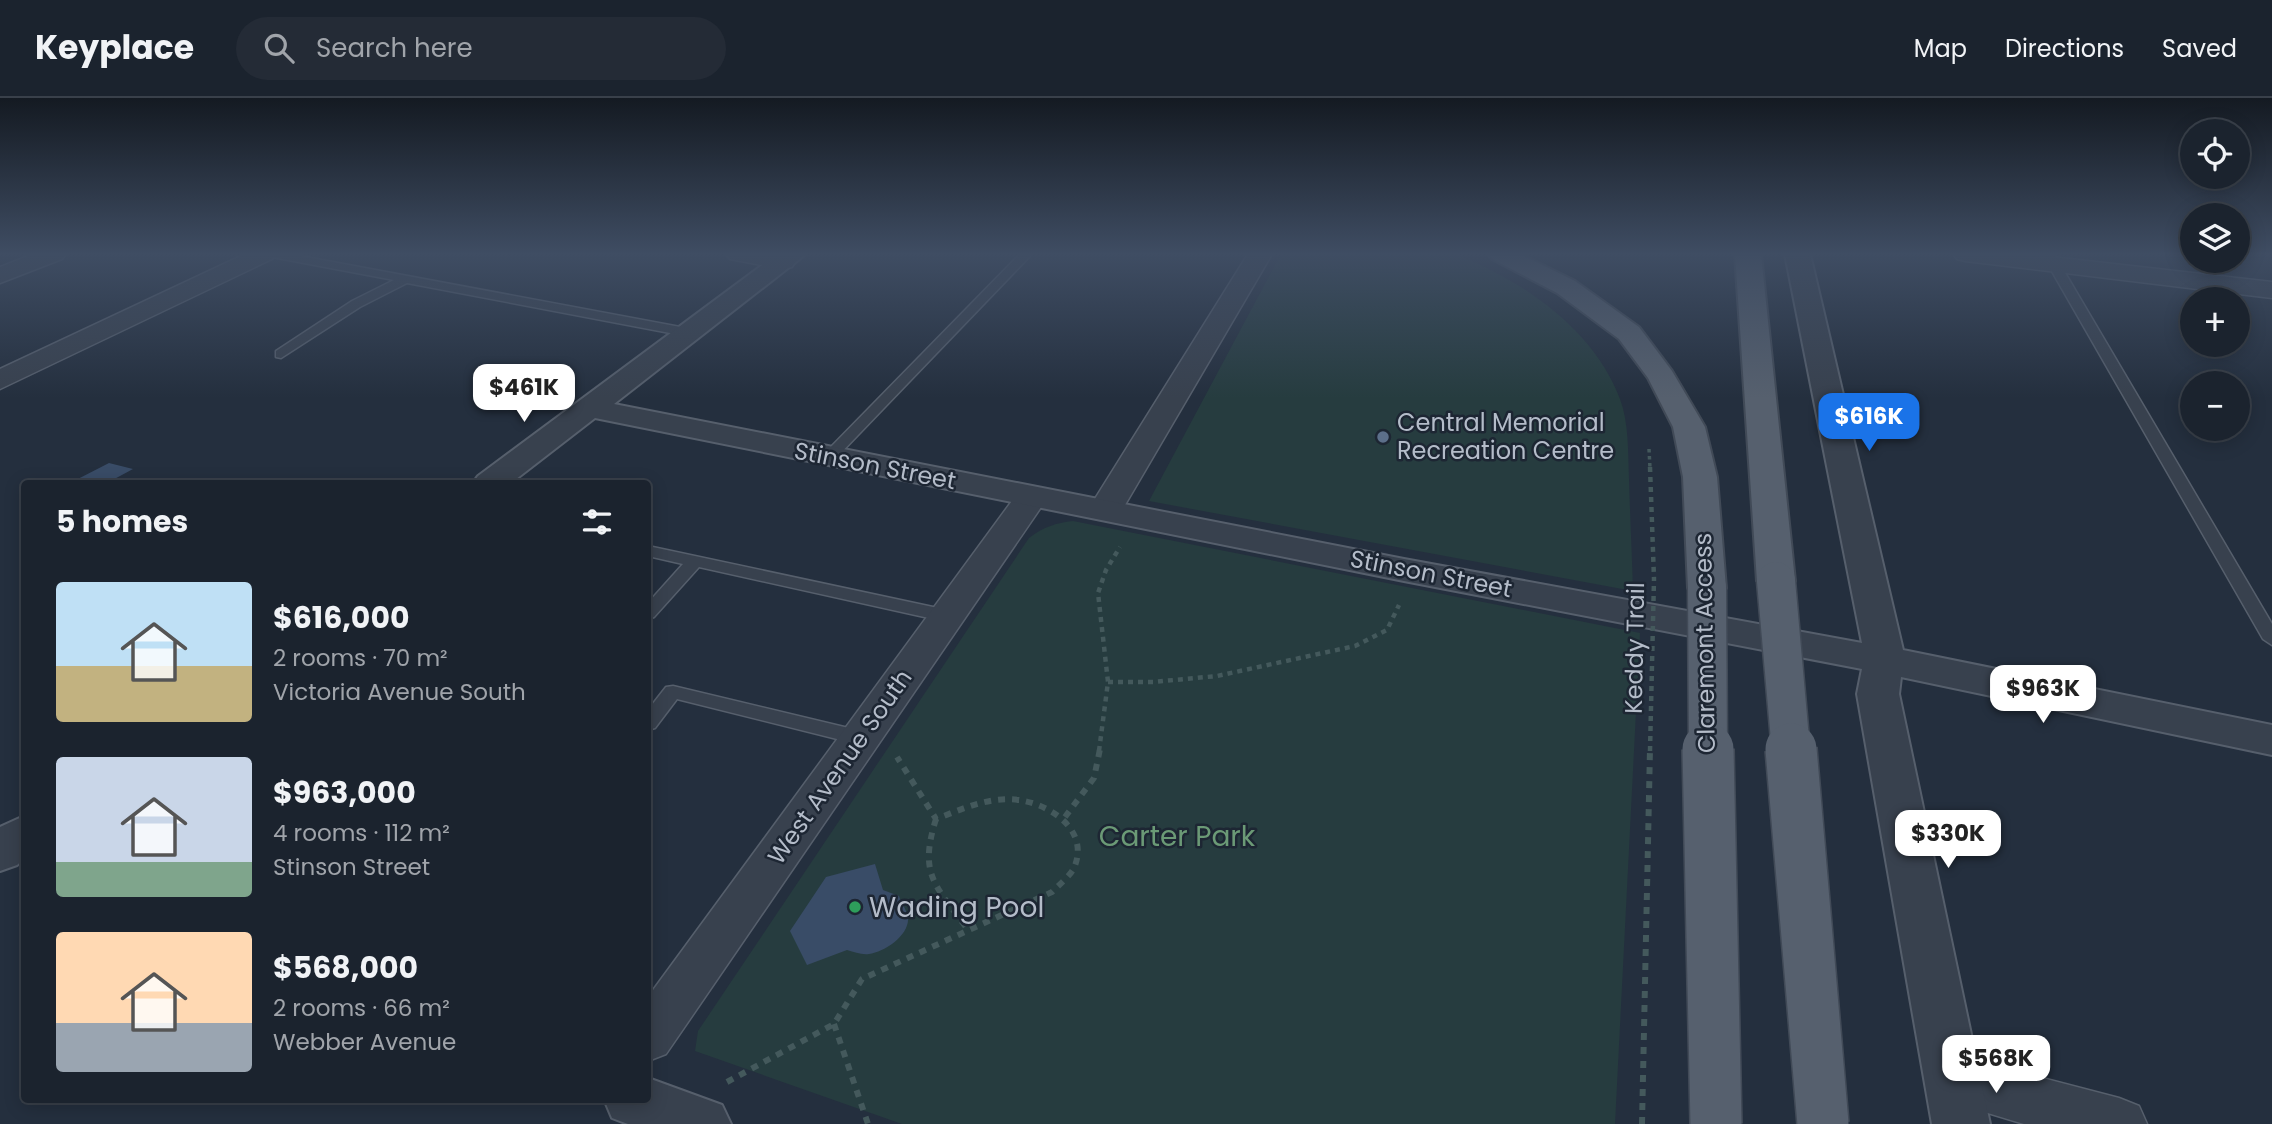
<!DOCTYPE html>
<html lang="en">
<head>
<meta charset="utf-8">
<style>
	body { margin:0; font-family:Poppins,sans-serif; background:#242b36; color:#f1f3f6; height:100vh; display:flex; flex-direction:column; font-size:26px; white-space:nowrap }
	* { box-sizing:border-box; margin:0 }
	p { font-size:23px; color:#a0a4aa }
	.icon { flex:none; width:38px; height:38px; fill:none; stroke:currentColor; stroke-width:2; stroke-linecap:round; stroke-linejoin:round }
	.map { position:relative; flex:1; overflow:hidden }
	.side { position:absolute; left:21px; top:382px; width:630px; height:623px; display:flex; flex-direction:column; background:#1b232e; border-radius:7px; box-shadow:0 4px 18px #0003,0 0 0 2px #39404a }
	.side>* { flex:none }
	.controls { position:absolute; left:2180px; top:21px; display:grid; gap:14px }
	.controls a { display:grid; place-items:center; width:70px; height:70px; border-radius:50%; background:#1b232e; box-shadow:0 4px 18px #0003,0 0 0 2px #39404a; font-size:35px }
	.price { position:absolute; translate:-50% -60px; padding:0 16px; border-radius:14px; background:#fff; color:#222; font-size:23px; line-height:46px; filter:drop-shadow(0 2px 4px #0008) }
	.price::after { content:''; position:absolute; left:50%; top:42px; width:21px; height:16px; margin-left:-10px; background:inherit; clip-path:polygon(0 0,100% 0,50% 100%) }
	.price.active { background:#1a73e8; color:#fff }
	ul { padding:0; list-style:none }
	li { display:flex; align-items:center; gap:21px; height:175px; padding:0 35px }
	li span { display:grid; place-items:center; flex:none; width:196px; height:140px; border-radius:7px; color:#555 }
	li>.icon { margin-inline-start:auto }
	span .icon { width:84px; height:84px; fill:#fffc; stroke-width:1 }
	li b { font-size:30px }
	h2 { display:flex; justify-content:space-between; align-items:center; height:84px; padding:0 35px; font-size:30px }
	header { display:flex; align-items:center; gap:42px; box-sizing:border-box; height:98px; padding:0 35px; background:#1b232e; border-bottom:2px solid #39404a }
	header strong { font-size:33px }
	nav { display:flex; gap:38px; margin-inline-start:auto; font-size:24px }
	.search { width:490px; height:63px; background:#242b36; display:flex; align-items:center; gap:18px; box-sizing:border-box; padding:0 24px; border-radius:38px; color:#a0a4aa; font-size:26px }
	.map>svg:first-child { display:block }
	.green { fill:#263c3f }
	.water { fill:#394c67 }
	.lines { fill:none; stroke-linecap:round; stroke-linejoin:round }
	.service-casing { stroke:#565f6c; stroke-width:3 }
	.minor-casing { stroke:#565f6c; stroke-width:3 }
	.tertiary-casing { stroke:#565f6c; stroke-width:4 }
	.primary-casing { stroke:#414a57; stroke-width:4 }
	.path-far2 { stroke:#44595c; stroke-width:3.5; stroke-dasharray:3.5 3.5; stroke-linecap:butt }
	.path-far1 { stroke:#44595c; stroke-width:4.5; stroke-dasharray:5 5; stroke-linecap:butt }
	.path { stroke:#44595c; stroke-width:6; stroke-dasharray:7 7; stroke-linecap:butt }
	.service { fill:#38414e; fill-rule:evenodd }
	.minor { fill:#38414e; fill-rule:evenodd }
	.tertiary { fill:#38414e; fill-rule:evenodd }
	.primary { fill:#56606e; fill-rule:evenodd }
	.primary-bridge-far1-casing { stroke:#414a57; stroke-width:41; stroke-linecap:butt }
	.primary-bridge-casing { stroke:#414a57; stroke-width:54; stroke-linecap:butt }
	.path-bridge-far1 { stroke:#44595c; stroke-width:4.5; stroke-dasharray:5 5; stroke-linecap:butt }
	.path-bridge { stroke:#44595c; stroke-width:6; stroke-dasharray:7 7; stroke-linecap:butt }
	.primary-bridge-far1 { stroke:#56606e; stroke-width:38 }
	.primary-bridge { stroke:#56606e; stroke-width:51 }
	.service-dot { fill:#5c6f8a; stroke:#1d2633; stroke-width:2.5 }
	.leisure-dot { fill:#2e9e5b; stroke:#1d2633; stroke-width:2.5 }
	.labels { text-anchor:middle; stroke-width:5; stroke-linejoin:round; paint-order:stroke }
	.poi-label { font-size:24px; fill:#b4bcc9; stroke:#1d2633; text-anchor:start }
	.street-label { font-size:24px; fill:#b4bcc9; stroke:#1d2633 }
	.near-park-label { font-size:28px; fill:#6b9a76; stroke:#1d2633 }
	.near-poi-label { font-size:28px; fill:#b4bcc9; stroke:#1d2633; text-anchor:start }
</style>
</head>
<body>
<header>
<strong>Keyplace</strong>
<div class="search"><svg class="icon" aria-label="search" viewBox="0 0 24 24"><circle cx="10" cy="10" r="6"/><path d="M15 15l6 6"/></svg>Search here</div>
<nav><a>Map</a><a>Directions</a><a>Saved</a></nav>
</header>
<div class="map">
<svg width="2272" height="1026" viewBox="0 0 2272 1026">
	<rect width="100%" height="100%" fill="#242f3e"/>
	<path class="green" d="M1281,156H1455C1522,182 1594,231 1620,301C1629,325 1628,355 1629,381C1630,418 1632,456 1633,493L1149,403Z
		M1073,423L1640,535L1615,1026H902L695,953L698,933L1029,440C1043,429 1056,425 1073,423Z"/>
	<path class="water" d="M109,365L133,371L107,385H70Z
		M875,766L883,792L899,798C901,804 907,813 908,819C910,837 885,854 869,856C861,857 855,854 847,852L807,867L790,833L826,779Z"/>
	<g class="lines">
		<defs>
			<path id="service" d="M266,156H290L691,231L697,235L691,239L407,185L360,209L281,260L276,259V253L352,203L394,182L272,159Z
				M1020,156H1032L834,362H824L822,359L824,356Z
				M2042,156H2054L2272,526V547L2263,541Z
				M648,448L947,512L956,518L947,524L699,469L654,519L648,521V505L683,466L648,458Z
				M673,588L861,633L868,635L871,640L868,645L861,647L677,601L655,630L648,632V612L666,589Z"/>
			<path id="minor" d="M33,156H66L62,161L0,185V169Z
				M245,156H276L272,161L0,291V271Z
				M726,156H778L792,159L795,164L792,169L783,171L730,161Z
				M1248,156H1272L1122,412L1117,419L1105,422L1093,419L1088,412Z
				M1953,156H2026L2272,184V200L1965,163L1957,161Z
				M1032,389L1044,392L1048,399L666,956L648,963V899L1020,392Z
				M1954,957L2119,1000L2139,1008L2147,1026H2024L1935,999L1927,982L1935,965Z"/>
			<path id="tertiary" d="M777,156H806L614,306L1404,461L1862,545L1785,156H1810L1903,552L2272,627V657L1901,579L1899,596L1990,1026H1932L1857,596L1862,571L1404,483L595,320L511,385H473L478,378Z
				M24,718V761L17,767L0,773V729Z
				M648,980L722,1007L731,1026H628L612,1020L604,1001H648Z"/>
			<path id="primary" d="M1488,156H1520L1575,183L1639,229L1672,273L1705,329L1717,379L1726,490L1720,498L1707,502L1694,498L1688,490L1683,379L1673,329L1648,280L1619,241L1557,195L1492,161Z
				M1735,156H1761L1795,483L1789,491L1776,494L1763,491L1757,483Z"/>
		</defs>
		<use href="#service" class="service-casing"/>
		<use href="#minor" class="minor-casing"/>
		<use href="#tertiary" class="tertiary-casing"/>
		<use href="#primary" class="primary-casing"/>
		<path class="path-far2" d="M1649,351L1650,370"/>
		<path class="path-far1" d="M1650,369L1654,481
			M1108,584H1153L1217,578L1355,548L1387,532L1399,507
			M1099,653L1108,584L1098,495L1106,472L1120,449"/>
		<path class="path" d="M1065,719L1094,680L1100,651
			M936,721C918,778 936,787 968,832
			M834,926L868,1026
			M727,984L834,926L862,881L1052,794C1059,787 1070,778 1074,770C1090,733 1052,707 1019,702C990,698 962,711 936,721L897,659"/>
		<use href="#service" class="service"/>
		<use href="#minor" class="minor"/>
		<use href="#tertiary" class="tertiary"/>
		<use href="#primary" class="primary"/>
		<defs>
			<path id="primary-bridge-far1" d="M1776,483L1791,653
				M1707,490L1708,653"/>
			<path id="primary-bridge" d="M1708,651L1716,1026
				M1791,651L1823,1026"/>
		</defs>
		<use href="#primary-bridge-far1" class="primary-bridge-far1-casing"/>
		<use href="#primary-bridge" class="primary-bridge-casing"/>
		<path class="path-bridge-far1" d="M1650,653L1654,481"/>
		<path class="path-bridge" d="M1642,1026L1650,651"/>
		<use href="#primary-bridge-far1" class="primary-bridge-far1"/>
		<use href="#primary-bridge" class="primary-bridge"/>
	</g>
	<linearGradient id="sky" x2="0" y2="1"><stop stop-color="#141a22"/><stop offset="0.52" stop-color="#3f4d63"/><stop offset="1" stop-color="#3f4d63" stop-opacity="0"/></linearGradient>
	<rect width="2272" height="300" fill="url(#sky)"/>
	<circle class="service-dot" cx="1383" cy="339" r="7"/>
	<circle class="leisure-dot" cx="855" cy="809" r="7"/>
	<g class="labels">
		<g class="poi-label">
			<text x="1397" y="333">Central Memorial<tspan x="1397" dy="28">Recreation Centre</tspan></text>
		</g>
		<g class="street-label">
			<text transform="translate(875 368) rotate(11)" y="8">Stinson Street</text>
			<text transform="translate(1431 476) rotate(11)" y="8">Stinson Street</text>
			<text transform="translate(1705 545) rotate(-91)" y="8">Claremont Access</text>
			<text transform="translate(1635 550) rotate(-89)" y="8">Keddy Trail</text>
			<text transform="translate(840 669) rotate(-55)" y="8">West Avenue South</text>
		</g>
		<g class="near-park-label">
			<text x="1177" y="748">Carter Park</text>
		</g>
		<g class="near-poi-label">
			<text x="869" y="819">Wading Pool</text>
		</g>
	</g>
</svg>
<div class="controls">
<a><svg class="icon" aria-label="locate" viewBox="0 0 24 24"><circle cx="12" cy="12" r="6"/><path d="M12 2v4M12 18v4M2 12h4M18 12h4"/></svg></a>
<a><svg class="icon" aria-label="layers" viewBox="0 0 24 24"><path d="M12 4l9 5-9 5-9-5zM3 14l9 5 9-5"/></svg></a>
<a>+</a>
<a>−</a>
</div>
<b class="price" style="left:524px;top:326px">$461K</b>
<b class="price active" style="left:1869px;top:355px">$616K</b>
<b class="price" style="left:2043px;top:627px">$963K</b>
<b class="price" style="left:1948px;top:772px">$330K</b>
<b class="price" style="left:1996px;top:997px">$568K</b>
<section class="side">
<h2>5 homes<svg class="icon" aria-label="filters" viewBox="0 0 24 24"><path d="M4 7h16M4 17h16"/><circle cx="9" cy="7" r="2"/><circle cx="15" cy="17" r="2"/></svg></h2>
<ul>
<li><span style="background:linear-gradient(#bfe0f5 60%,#c2b280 0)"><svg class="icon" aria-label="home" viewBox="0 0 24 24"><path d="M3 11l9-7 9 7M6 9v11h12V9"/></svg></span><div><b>$616,000</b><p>2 rooms · 70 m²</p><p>Victoria Avenue South</p></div></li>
<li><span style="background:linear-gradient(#c9d6e8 75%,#7fa58c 0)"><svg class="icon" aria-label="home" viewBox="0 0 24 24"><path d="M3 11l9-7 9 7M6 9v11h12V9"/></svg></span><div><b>$963,000</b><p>4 rooms · 112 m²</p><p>Stinson Street</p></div></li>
<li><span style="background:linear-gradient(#ffd9b3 65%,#9aa5b1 0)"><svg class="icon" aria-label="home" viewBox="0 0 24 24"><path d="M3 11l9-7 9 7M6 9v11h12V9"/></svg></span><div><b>$568,000</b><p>2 rooms · 66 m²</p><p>Webber Avenue</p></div></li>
</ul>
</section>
</div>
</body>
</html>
